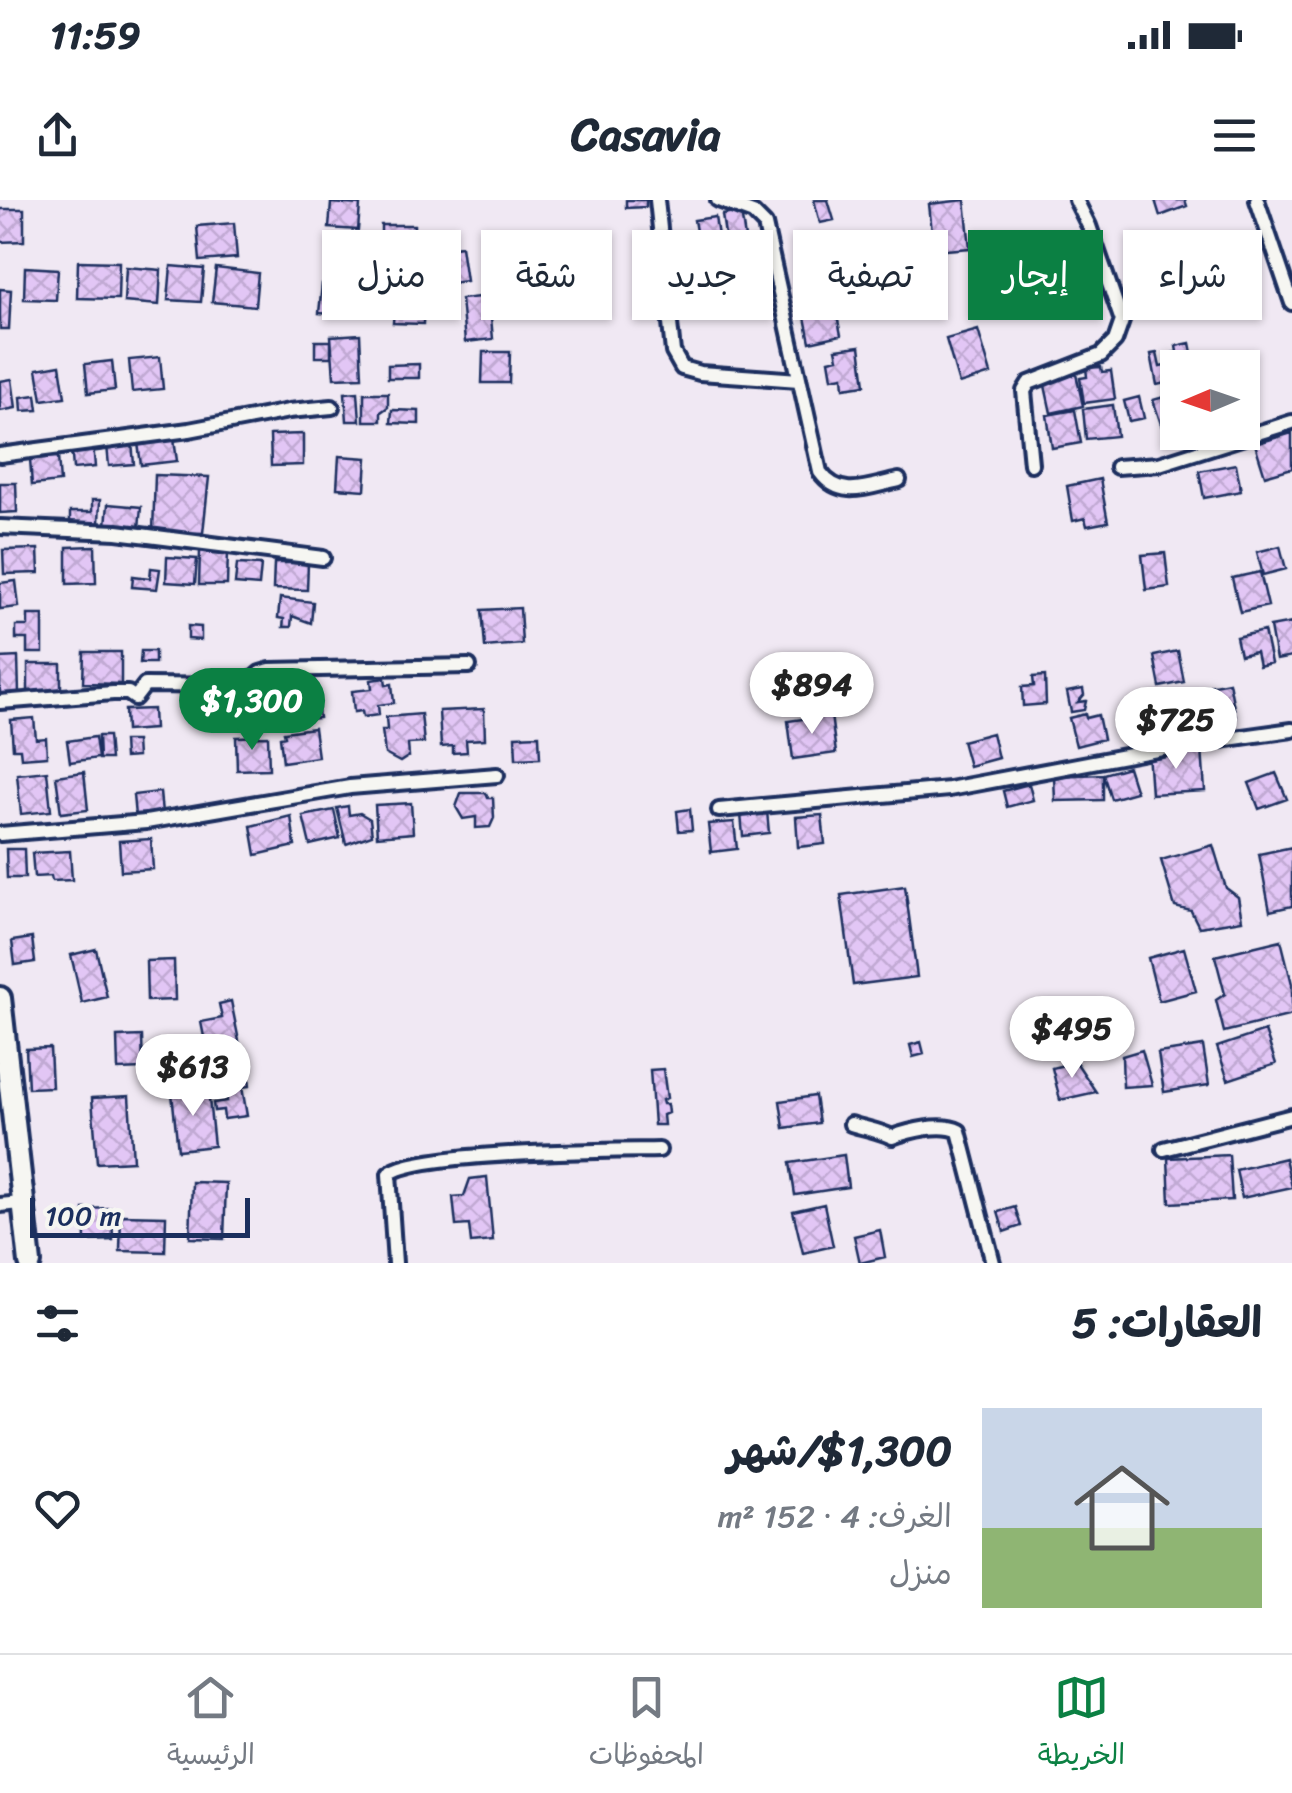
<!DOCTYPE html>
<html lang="ar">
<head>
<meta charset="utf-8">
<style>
	body { margin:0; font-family:Sriracha,"Playpen Sans Arabic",sans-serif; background:#f6f6f7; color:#1f2937; direction:rtl; height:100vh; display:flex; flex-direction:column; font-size:38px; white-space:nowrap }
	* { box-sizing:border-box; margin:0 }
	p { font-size:32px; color:#747a83 }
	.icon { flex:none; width:55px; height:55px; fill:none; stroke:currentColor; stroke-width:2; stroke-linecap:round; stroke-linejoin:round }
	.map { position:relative; height:1063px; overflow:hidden; direction:ltr }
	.panel { display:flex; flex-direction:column; background:#fff; flex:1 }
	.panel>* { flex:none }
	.hud { position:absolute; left:30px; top:30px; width:1232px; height:90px; direction:rtl; display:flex; gap:20px }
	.needle { width:65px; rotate:268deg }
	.tools { position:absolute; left:1160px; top:150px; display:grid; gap:20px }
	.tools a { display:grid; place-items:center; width:100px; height:100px; border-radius:0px; background:#fff; box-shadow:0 2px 8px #0004; font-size:50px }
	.scale { position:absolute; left:30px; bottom:25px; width:220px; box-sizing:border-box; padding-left:10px; border:5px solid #1b2f5e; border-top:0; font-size:28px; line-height:35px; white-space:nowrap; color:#1b2f5e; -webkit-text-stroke:8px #f6f6f2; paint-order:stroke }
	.price { position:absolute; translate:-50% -85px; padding:0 22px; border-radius:35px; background:#fff; color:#222; font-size:32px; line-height:65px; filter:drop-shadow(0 2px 5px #0008) }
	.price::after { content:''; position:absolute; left:50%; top:60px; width:30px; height:22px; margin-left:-15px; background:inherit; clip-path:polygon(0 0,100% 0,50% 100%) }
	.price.current { background:#0b8043; color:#fff }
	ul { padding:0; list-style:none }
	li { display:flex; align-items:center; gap:30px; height:250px; padding:0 30px }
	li+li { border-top:2px solid #e0e1e3 }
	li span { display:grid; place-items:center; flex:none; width:280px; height:200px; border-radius:0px; color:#555 }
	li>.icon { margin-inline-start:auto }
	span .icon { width:120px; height:120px; fill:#fffc; stroke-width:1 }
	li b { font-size:42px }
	h2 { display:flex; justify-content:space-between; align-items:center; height:120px; padding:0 30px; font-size:42px }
	.tag { padding:0 35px; border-radius:0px; background:#fff; box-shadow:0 2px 8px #0004; font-size:35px; line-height:90px }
	.tag.current { background:#0b8043; color:#fff }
	.status { display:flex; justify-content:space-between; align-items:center; height:70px; padding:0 50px; background:#fff; direction:ltr }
	.status svg { height:28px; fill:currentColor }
	header { display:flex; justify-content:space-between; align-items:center; height:130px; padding:0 30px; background:#fff; font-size:45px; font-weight:800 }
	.dock { display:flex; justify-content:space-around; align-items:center; height:140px; border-top:2px solid #e0e1e3; background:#fff; font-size:28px; color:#747a83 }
	.dock a { display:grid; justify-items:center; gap:5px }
	.dock .current { color:#0b8043 }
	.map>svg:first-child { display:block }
	.building { fill:url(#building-cross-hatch); stroke:#1b2f5e; stroke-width:2.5 }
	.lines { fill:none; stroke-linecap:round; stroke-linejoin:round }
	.street-casing { stroke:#1b2f5e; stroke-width:20 }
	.primary-casing { stroke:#1b2f5e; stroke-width:28 }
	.street { stroke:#f6f6f2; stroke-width:12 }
	.primary { stroke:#f6f6f2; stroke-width:20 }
</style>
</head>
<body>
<div class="status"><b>11:59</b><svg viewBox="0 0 49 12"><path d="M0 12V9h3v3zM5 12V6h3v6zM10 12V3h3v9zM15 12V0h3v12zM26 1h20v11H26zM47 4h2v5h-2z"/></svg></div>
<header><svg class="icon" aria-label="menu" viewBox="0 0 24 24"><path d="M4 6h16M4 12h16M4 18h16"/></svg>Casavia<svg class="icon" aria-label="share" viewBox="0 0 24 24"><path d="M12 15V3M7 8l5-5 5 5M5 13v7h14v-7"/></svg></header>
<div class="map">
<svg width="1292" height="1063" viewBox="0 0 1292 1063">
	<defs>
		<pattern id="building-cross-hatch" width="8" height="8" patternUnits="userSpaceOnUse" patternTransform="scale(2.5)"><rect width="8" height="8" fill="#e2c6f5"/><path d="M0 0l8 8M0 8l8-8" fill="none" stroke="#c1aad4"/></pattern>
	</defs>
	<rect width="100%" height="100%" fill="#f0e8f3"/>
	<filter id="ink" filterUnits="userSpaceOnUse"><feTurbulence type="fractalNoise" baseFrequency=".01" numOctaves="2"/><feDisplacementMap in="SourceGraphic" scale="20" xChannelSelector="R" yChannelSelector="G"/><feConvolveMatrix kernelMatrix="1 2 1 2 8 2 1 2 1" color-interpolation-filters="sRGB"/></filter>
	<g filter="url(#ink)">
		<path class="building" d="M626,0H646V7L626,8Z
			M814,0H828L834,20L820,23Z
			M965,0L970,48L934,51L929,4Z
			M1155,0H1185L1187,6L1160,16Z
			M331,3L360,5L358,30L329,28Z
			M0,9H24V41L0,42Z
			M741,12L747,51L707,57L703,36L697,37L694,20L715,17L718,36L725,35L722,15Z
			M234,23L237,58L200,61L197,26Z
			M381,25H414V52H381Z
			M536,33L537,59L513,60L512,34Z
			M346,37L363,40L359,69L342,67Z
			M819,44L829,83L803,89L794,50Z
			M1216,45L1230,85L1178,103L1165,63Z
			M461,46L466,81L438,85L434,50Z
			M720,57L721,77L708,78L707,58Z
			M78,61L119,62L118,99L77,98Z
			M171,66L204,69L201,102L168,100Z
			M25,67L58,69L56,100L24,99Z
			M126,67L161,70L159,105L124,102Z
			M216,68L258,73L255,106L212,102Z
			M512,68L538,70L535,112L510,111Z
			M1015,74L1017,108L986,110L985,76Z
			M322,84L349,87L346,115L319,113Z
			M755,86H766L767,112L756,113Z
			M0,89L11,90L9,129H0Z
			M935,90L936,116L891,117L890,91Z
			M395,93L424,95L423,124L393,123Z
			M489,96L493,139L465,142L461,99Z
			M834,100L841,135L810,142L803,107Z
			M978,130L991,174L959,184L946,139Z
			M360,134L362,177L334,178L331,136Z
			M315,141H331V157H315Z
			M1190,143L1195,168H1178V180L1157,185L1151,154L1157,153L1160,167L1170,165L1168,154L1177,152L1176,146Z
			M860,146L865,185L844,188L843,176L832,178L829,160L838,158L836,149Z
			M483,152H510L509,183H482Z
			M160,157L163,189L132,192L129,160Z
			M112,161L115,190L88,193L85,164Z
			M419,164V178H388V165Z
			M60,165L65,197L42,200L37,169Z
			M1101,167L1102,172L1111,171L1115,199L1084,203L1080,178L1087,177L1086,168Z
			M1076,174L1083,206L1051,213L1044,181Z
			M12,179L16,208L0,211V181Z
			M358,192L360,221H347L345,193Z
			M364,193H388V207L381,212V221H364Z
			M1178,193V232L1165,236L1153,200Z
			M36,195L38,210L22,211L21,197Z
			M1139,197L1144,218L1129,221L1124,201Z
			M1113,205L1117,236L1086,239L1083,209Z
			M392,210L419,211V224L391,223Z
			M1075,210L1081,243L1052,248L1047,215Z
			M131,232L134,264L109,266L106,235Z
			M1292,233V268L1265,276L1255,244Z
			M303,234V265L271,266L270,235Z
			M174,239L177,261L141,265L138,243Z
			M93,243L95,267L73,269L71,244Z
			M339,256L367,258L365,290L337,288Z
			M58,257L60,282L32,285L30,259Z
			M1236,264L1241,291L1204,298L1199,271Z
			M155,275L209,277L203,333L153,331Z
			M1100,279L1108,322L1087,326L1085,318L1073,321L1067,286Z
			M0,283H16L17,312L0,313Z
			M92,300H100L99,323H70V312H92Z
			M108,304L141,307L139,328L106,325Z
			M95,346L96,383L67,384V347Z
			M1280,346L1286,369L1263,375L1257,352Z
			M38,349L39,373L4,374L3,350Z
			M200,351H228L227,385H199Z
			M1165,353L1169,387L1146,390L1142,355Z
			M167,357L197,359L195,384L166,382Z
			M274,363H308L307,390L273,389Z
			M237,364L261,365L259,386L235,384Z
			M151,368L160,369L157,389L132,387L133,376L150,378Z
			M1260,372L1268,406L1240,412L1232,378Z
			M16,381L19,407L0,409V383Z
			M280,398L313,402L311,423L292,416L291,427H283L284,419L278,418Z
			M520,408L522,444L485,447L482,410Z
			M28,415H43V453H27V439H16V426H28Z
			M1292,423V457L1276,460L1270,427Z
			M188,426L201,427V440L188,439Z
			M1264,431L1271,463L1259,466L1256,452L1240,455L1236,437Z
			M141,451H155V463H140Z
			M1178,451L1184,482L1160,487L1154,456Z
			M84,452H121V484L83,483Z
			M18,457L19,494L0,495V458Z
			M28,464H61V492H28Z
			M1045,476L1046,504L1023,506L1022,487L1034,486L1033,477Z
			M314,478L319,518L290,521L285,481Z
			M385,478L386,485L392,484L394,503L378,505L379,515L363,517L362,511L354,512L352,491L372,489L371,480Z
			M1229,482L1236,518L1211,523L1204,487Z
			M203,489L228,490L227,511L202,510Z
			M239,489H264V520H239Z
			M1083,489L1084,495L1078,502L1086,501L1084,510L1071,512L1067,492Z
			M153,509L154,529L126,531L125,510Z
			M484,509L485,539L466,540L467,552L453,553V546L441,547L439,511Z
			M421,514L424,543L408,544L409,556L400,562L385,554L382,530H387L386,517Z
			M1085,514L1086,518L1098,515L1103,539L1076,546L1069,518Z
			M831,515L836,553L793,559L788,521Z
			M34,518L36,539L46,538L47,556L21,558L20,549H13L11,520Z
			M314,528L318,557L283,562L280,537L285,536L284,532Z
			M992,533L998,558L969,566L962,541Z
			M539,535L540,558L516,559L515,536Z
			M98,536H108L110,559H99Z
			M268,536L269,569L237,570L236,537Z
			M95,537L98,558L70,562L67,541Z
			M123,541H136L137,557L124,558Z
			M1202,549L1205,591L1151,594L1148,552Z
			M1128,567L1136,592L1111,599L1103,574Z
			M47,571L51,611L21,614L17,574Z
			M84,572L88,610L61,613L56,576Z
			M1276,573L1287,599L1259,609L1249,583Z
			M1103,574V600L1055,601L1054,576Z
			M1029,584L1033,600L1007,607L1003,591Z
			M160,592L162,613L135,616L133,595Z
			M461,593H486L488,598H493L494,618L490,627L476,628V617L463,619L456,607Z
			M411,603L413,633L377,636L375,605Z
			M348,606L349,615L360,613L370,619L372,635L346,644L337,608Z
			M690,609L692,630L679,631L677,611Z
			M334,610L340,638L310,645L303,616Z
			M767,611L769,633L743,636L741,614Z
			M822,615L825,644L798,647L796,617Z
			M291,616L295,646L256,655L251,626Z
			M734,622L737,649L711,652L708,624Z
			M151,639L153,669L121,671L119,641Z
			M1213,645L1226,688L1238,697L1242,720L1199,727L1191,711L1175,707L1161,660Z
			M1292,647V706L1270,711L1259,654Z
			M6,649H24L25,678H7Z
			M70,651L72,680L52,681L51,676L34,677L32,653Z
			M905,686L917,777L853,785L841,695Z
			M32,738L35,762L15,765L12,741Z
			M1281,740L1292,784V815L1224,832L1216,800L1225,794L1215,756Z
			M1184,748L1196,791L1159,801L1148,758Z
			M96,749L107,797L82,803L71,755Z
			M174,760L175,800L147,801L146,761Z
			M231,801L242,856L209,862L201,822L222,818L219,804Z
			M1265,831L1276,864L1228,880L1217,847Z
			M142,836L143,869L118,870L117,837Z
			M921,842L924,854L913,857L910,845Z
			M1203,846L1209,885L1164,892L1158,853Z
			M50,848L52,887L28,888L26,849Z
			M1142,850L1152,885L1123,887L1122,856Z
			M1076,862L1096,892L1060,900L1052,868Z
			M238,868L240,879L249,877L250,886L242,887L247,916L224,919L223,910L214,911L213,903L227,901L223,870Z
			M663,869L667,898L662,900L663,904H667L668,913L663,915L664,925H654L650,870Z
			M208,889L214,946L178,950L172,893Z
			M129,896L133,961L97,963L92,898Z
			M815,896L819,923L784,928L780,901Z
			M844,955L848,987L795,995L790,963Z
			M1229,955L1232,1000L1170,1003L1168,958Z
			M1285,958L1292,987L1242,998L1236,970Z
			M487,977L493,1041L471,1043L469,1025L456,1026L453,997L464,996L470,979Z
			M192,982L226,983L224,1039L190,1038Z
			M824,1004L833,1046L803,1053L793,1011Z
			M1015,1007L1021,1026L1004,1032L998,1012Z
			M112,1008L113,1040L85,1041L84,1009Z
			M121,1015L166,1016L165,1052L120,1051Z
			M880,1030L885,1057L860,1063L854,1036Z"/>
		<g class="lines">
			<defs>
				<path id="street" d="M657,0L673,152L682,168L700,173L799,180
					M718,0L753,13L765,25L820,272C841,301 869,286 899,280
					M1257,0L1292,103
					M0,255L189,230L289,211L332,207
					M1031,264L1024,191L1029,183L1101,155L1115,141L1122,121L1089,26L1076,0
					M1117,267L1159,264L1292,222
					M0,327L117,332L323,358
					M0,502L113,493H128L135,498L145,485L245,486L260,473L270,470L469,466
					M719,610L949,589L1178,546L1292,530
					M0,634L146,622L350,587L497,575
					M851,924C866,929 878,930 892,937C909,931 942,922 959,931L993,1063
					M1164,949L1292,916
					M0,1005L21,1003
					M395,1063L389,974C417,951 613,951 659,950"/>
				<path id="primary" d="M0,798L30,1063"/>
			</defs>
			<use href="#street" class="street-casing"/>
			<use href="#primary" class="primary-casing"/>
			<use href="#street" class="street"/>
			<use href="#primary" class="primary"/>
		</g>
	</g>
</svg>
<div class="tools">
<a><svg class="needle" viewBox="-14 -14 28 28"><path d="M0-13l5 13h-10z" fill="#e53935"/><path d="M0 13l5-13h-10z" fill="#747a83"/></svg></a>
</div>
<div class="scale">100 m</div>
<b class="price" style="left:812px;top:537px">$894</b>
<b class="price current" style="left:252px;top:553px">$1,300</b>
<b class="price" style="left:1176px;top:572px">$725</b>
<b class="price" style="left:1072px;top:881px">$495</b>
<b class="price" style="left:193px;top:919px">$613</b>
<div class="hud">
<a class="tag">شراء</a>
<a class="tag current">إيجار</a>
<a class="tag">تصفية</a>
<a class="tag">جديد</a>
<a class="tag">شقة</a>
<a class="tag">منزل</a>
</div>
</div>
<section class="panel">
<h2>العقارات: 5<svg class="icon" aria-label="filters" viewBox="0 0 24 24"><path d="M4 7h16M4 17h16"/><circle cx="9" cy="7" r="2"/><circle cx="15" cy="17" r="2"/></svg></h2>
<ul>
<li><span style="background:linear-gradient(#c9d6e8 60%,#8fb573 0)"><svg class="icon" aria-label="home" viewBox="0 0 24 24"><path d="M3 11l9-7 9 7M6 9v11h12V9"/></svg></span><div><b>$1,300/شهر</b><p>الغرف: 4 · 152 m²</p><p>منزل</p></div><svg class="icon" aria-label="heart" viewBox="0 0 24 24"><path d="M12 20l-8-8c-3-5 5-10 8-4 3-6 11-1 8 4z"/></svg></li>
</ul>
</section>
<nav class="dock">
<a class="current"><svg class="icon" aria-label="map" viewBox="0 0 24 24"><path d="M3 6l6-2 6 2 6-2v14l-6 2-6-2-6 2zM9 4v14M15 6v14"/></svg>الخريطة</a>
<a><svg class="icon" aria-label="saved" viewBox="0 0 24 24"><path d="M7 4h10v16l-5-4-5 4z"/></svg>المحفوظات</a>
<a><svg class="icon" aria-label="home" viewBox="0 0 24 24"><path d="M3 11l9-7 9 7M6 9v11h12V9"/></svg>الرئيسية</a>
</nav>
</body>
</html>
